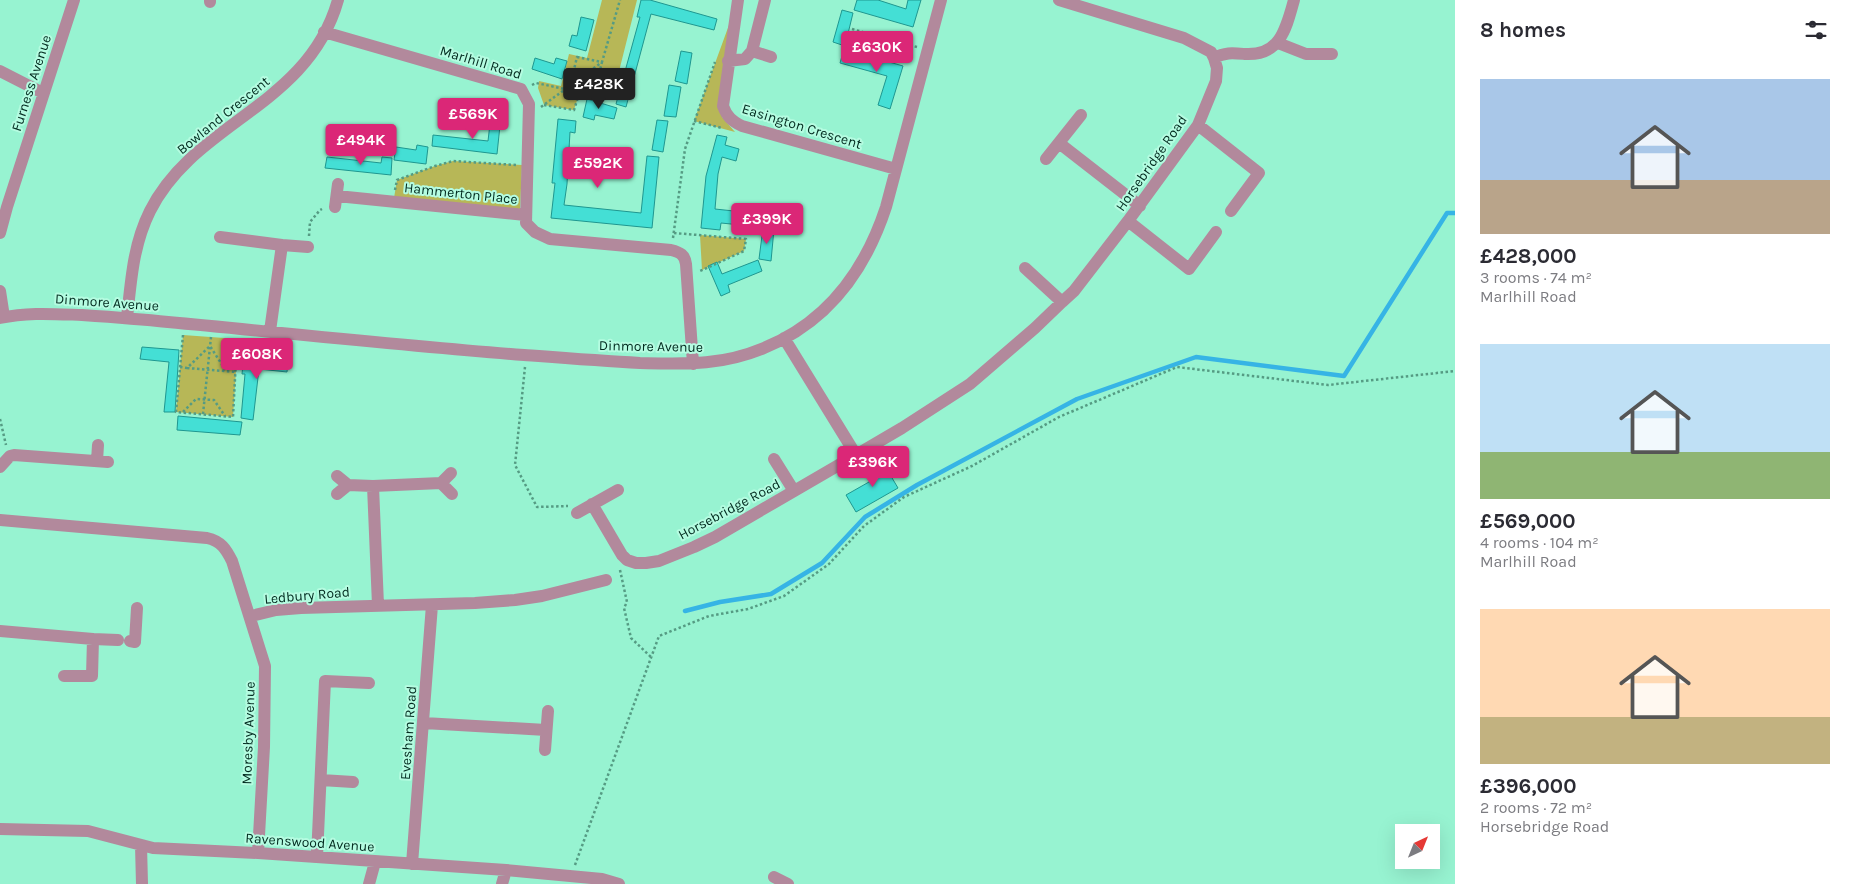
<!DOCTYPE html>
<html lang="en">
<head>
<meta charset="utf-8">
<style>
	body { margin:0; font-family:Karla,sans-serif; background:#f7f7f7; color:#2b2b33; height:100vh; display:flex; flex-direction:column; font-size:19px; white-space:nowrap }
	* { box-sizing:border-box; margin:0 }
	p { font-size:16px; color:#7c7c81 }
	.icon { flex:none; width:28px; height:28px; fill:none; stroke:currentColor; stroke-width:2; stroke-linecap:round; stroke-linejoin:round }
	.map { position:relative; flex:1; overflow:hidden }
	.side { display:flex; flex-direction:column; background:#fff; width:400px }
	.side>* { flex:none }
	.needle { width:32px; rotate:43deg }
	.tools { position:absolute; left:1395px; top:824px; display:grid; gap:10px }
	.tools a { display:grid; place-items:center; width:45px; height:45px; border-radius:0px; background:#fff; box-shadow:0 5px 20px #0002; font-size:25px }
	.price { position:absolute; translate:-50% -42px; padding:0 11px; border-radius:5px; background:#db2777; color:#fff; font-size:16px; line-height:32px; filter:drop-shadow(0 1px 2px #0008) }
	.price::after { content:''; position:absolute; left:50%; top:30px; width:15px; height:11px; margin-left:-8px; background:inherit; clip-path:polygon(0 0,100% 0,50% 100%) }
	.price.active { background:#222; color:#fff }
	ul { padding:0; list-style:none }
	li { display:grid; align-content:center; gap:10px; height:265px; padding:0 25px }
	li span { display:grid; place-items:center; height:155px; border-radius:0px; color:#555 }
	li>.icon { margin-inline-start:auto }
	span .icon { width:90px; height:90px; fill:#fffc; stroke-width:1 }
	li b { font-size:21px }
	h2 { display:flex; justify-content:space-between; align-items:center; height:60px; padding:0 25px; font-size:21px }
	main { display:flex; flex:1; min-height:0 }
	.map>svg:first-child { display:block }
	.green { fill:#b7b757 }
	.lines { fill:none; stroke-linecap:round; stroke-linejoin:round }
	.stream { stroke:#36b4e5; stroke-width:4.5 }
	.building { fill:#44dfd5; stroke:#1f9790 }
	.path { stroke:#559b83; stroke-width:2.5; stroke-dasharray:2.5 2.5; stroke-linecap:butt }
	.minor { stroke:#b2899c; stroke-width:12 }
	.labels { text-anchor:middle; stroke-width:4; stroke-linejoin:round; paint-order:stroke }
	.street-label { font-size:14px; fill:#012a1e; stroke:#b5fce1 }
</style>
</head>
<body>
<main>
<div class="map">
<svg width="1455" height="884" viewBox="0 0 1455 884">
	<rect width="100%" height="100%" fill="#97f3d1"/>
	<path class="green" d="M602,0H637L613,95L581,88L574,110L544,105L538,88L539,81L561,86L569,54L587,58Z
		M737,3L722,117L735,132L694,121Z
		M453,161L522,165L520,211L394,198L397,180L435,166Z
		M700,235L746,239L744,251L702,270Z
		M183,335L238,339L233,417L176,412Z"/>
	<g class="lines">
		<path class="stream" d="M685,611L720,602L771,594L822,563L865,517L917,485L1077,399L1196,357L1344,376L1447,213H1455"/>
	</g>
	<path class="building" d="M641,0H650L717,19L714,30L651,14L626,107L616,104L640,17H637Z
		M857,0H878L906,9L908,0H921L913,27L854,10Z
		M842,10L853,13L845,46L833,42Z
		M581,17L594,20L586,51L569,46L572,35L577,36Z
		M844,49L903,66L890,109L878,105L887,76L840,63Z
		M681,51L692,53L687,84L675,81Z
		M535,58L554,64L556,58L567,61L562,79L532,69Z
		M669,85L681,87L676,117L664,116Z
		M587,99L617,108L614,119L595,115L594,120L583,117Z
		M482,103L502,105L501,116L480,114Z
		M491,115L501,116L497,154L432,146L433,135L488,141Z
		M558,119L576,121L575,133L570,132L567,184L564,205L641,213L647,156L659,157L652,228L551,218L555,183H552Z
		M657,120L668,121L663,152L652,150Z
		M717,135L727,137L725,145L739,149L736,161L722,157L718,174L715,209L762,214L761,227L721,223L720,230L701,228L706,176Z
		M417,145L428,147L426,164L394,160L396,147L416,150Z
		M327,157L381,163L382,157L392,158L391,175L325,168Z
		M763,228L774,229L771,261L759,259Z
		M758,260L762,271L728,285L730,292L721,296L708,266L717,262L722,274Z
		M142,347L179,350L175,412H164L169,362L140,359Z
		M244,355L288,360L287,372L259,369L253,420L241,418L245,374H242Z
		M178,416L242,422L240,435L177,430Z
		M882,461L898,488L856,512L846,495L876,478L871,468Z"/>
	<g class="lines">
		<path class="path" d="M852,29L917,47
			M577,57L602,62L595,91L570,86Z
			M532,85L536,83L565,89
			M544,105L574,110L581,88
			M541,107L602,62L620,0
			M694,121L722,128
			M395,190L397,180L435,166L453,161L516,165
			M674,233L746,239L744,251L698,272
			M309,236L310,222L320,210L322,209
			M673,238L685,149L715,62
			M183,335L176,412L233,417L237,341
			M180,367L187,368L210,346L226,371
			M525,367L515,465L537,507L568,506
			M187,368L236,372
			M183,412L196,399L214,400L225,416
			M203,414L211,337
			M0,419L6,445
			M620,570L627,602L624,608L631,638L651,657
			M575,865L659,636L709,616L748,609L784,596L829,564L864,526L904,497L972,466L1059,417L1177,367L1328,385L1455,371"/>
		<path class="minor" d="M738,0L723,106C727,117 732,121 742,126L896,169
			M210,2V0
			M324,32L521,89L529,104L526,223L535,232L550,239L671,250C680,252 685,255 686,264L693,364
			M1278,43L1306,54H1332
			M752,51L771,57
			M1214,58C1225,52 1233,53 1245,54C1280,56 1286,29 1294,0
			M728,61L745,59L752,51L765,0
			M0,71L43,93
			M1198,125L1259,173L1231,211
			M1059,143L1140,206
			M1046,159L1081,115
			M337,196L525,215
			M335,207L338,184
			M1128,221L1189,269L1216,232
			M0,233L7,207L74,0
			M220,237L282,245
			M1025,268L1062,302
			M0,291L4,317
			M0,318C27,312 54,314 82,315C111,317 139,319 168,322C287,333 406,346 524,355C563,358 601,361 640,363C685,364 721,366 764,348C828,322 865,271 886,207L941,0
			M127,318C131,281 133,245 150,211C195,121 308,107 338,0
			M270,331L282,245L308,247
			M784,338L856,455L902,428L970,384L1035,328L1062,302L1074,291L1128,221L1198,125L1216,81L1217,68L1214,58L1211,52L1184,38L1059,0
			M774,459L794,491
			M97,461L98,445
			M0,467L10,456L14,455L108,462
			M337,476L348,485
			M441,483L452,494
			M373,486L378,605
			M337,494L348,485L373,486L441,483L451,473
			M592,504L622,555L627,560L636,563H646L659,561L694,547L715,537L856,455
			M577,513L618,490
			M0,520L207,538C221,541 226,549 232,561L265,666L264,747L258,853
			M251,616L276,610L301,608L475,603L515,600L542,596L606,580
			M0,631L93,639L92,676H64
			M93,639L118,640
			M130,641L135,642L137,608
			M424,723L546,730
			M545,750L548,711
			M321,780L353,782
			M0,829L88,831L153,848L258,853L506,870L602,879L619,884
			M141,845L142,884
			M317,857L325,681L369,683
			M412,864L432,605
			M774,877L788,884
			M369,884L375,862
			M502,884L506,870"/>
	</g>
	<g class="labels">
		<g class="street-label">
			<text transform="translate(481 62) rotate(17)" y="5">Marlhill Road</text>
			<text transform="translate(31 83) rotate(-72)" y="5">Furness Avenue</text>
			<text transform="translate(223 115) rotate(-39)" y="5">Bowland Crescent</text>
			<text transform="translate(802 126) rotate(17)" y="5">Easington Crescent</text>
			<text transform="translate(1151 163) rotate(-55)" y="5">Horsebridge Road</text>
			<text transform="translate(461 193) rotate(6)" y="5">Hammerton Place</text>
			<text transform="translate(107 302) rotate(4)" y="5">Dinmore Avenue</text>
			<text transform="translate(651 346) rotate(1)" y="5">Dinmore Avenue</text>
			<text transform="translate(729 509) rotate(-28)" y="5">Horsebridge Road</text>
			<text transform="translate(307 595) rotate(-5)" y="5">Ledbury Road</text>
			<text transform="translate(248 733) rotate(-88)" y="5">Moresby Avenue</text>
			<text transform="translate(408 733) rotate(-86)" y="5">Evesham Road</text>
			<text transform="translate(310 842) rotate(4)" y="5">Ravenswood Avenue</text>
		</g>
	</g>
</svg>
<div class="tools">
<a><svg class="needle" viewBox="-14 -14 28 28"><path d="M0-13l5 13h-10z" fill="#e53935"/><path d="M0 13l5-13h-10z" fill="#7c7c81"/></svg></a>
</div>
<b class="price" style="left:877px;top:73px">£630K</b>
<b class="price active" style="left:599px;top:110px">£428K</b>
<b class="price" style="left:473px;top:140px">£569K</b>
<b class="price" style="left:361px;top:166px">£494K</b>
<b class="price" style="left:598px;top:189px">£592K</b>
<b class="price" style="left:767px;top:245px">£399K</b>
<b class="price" style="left:257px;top:380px">£608K</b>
<b class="price" style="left:873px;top:488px">£396K</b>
</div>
<section class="side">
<h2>8 homes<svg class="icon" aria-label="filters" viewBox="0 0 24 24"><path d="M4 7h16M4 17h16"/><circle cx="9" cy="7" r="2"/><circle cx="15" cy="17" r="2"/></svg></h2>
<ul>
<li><span style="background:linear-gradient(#a9c7e8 65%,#b9a48a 0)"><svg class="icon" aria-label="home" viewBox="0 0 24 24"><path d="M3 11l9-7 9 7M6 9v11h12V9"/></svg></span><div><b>£428,000</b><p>3 rooms · 74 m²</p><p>Marlhill Road</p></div></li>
<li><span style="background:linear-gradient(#bfe0f5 70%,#8fb573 0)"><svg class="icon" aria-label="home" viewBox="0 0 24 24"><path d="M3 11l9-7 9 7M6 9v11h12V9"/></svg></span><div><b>£569,000</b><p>4 rooms · 104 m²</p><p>Marlhill Road</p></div></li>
<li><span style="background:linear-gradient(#ffd9b3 70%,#c2b280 0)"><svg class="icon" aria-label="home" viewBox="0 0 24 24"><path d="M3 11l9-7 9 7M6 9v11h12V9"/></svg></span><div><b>£396,000</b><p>2 rooms · 72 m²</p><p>Horsebridge Road</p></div></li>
</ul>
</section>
</main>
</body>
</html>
